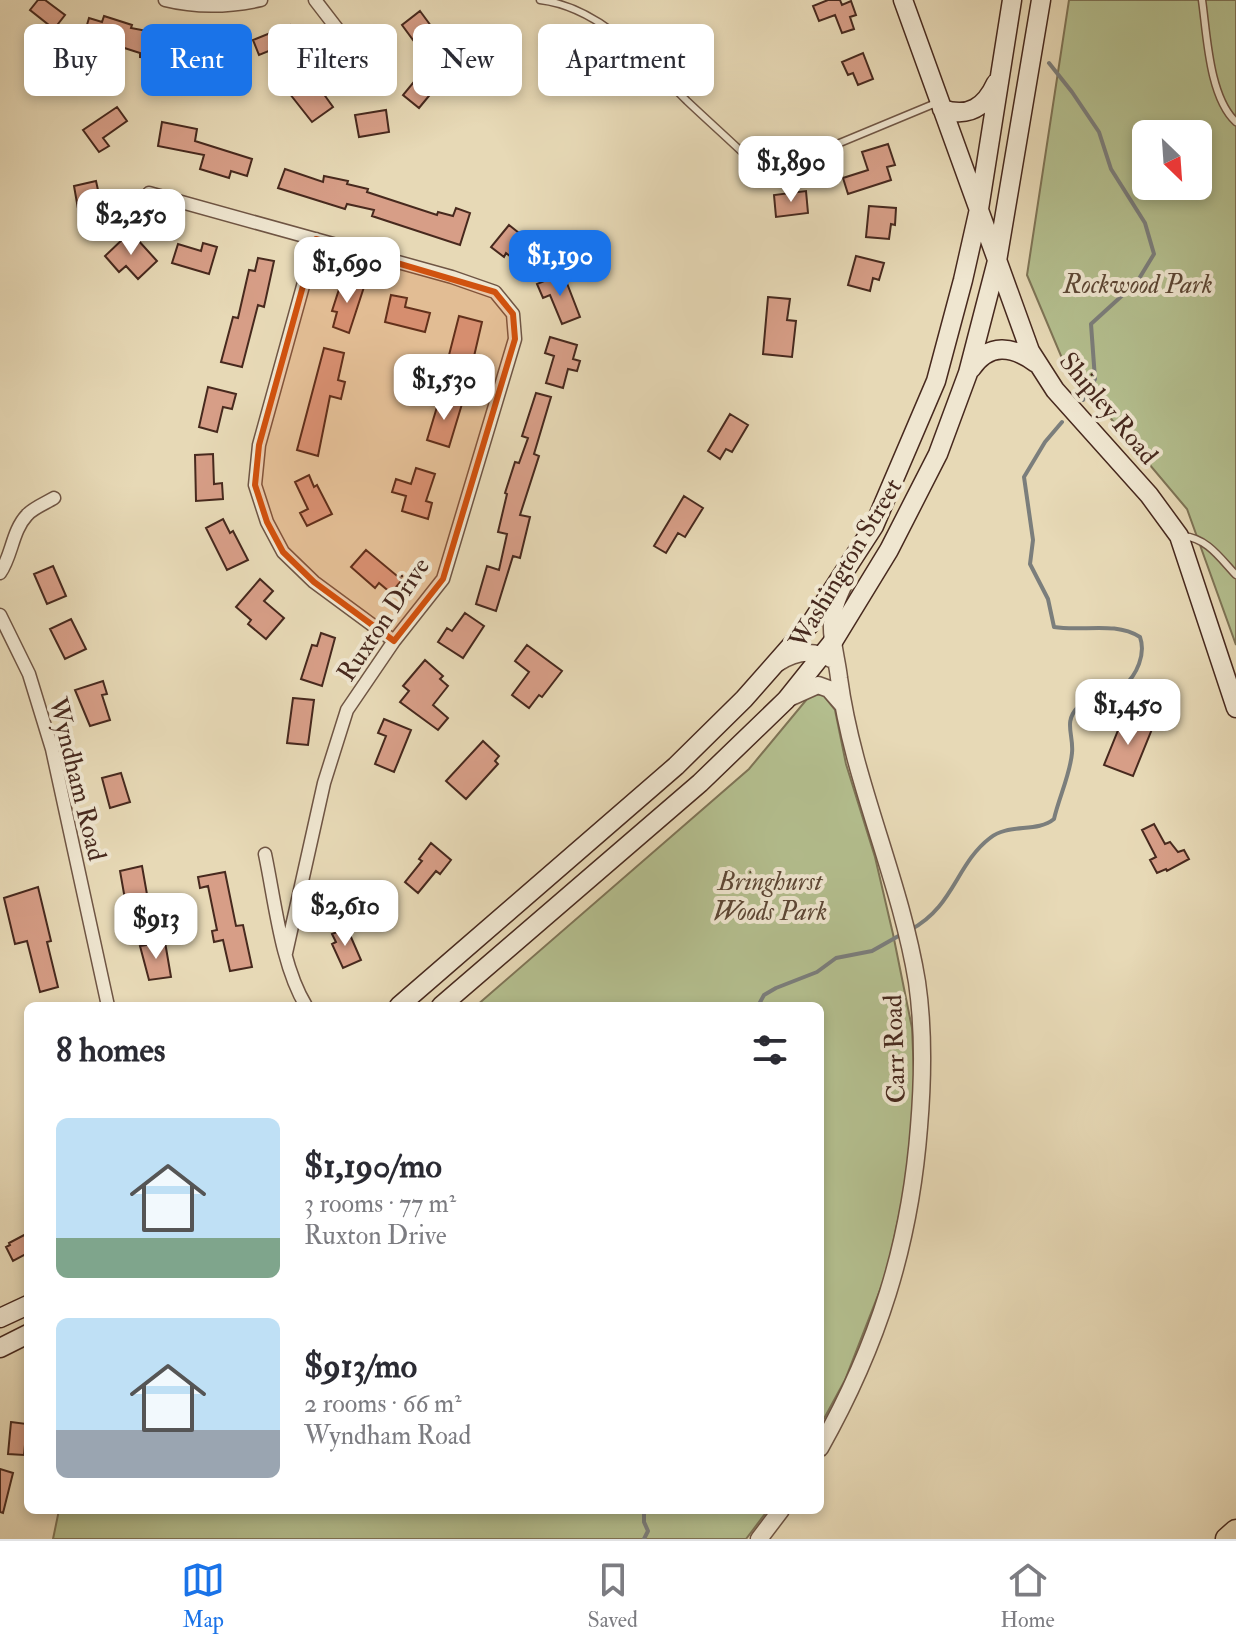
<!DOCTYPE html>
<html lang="en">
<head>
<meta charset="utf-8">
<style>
	body { margin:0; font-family:"IM FELL Double Pica",serif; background:#f2f2f3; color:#2b2b33; height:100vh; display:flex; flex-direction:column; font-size:30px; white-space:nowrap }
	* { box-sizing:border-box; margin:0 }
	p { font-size:26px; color:#7c7c81 }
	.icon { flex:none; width:44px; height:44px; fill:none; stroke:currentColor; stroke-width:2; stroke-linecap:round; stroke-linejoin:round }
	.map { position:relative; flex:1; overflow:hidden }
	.sheet { position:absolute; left:24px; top:1002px; width:800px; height:512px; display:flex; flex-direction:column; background:#fff; border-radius:12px; box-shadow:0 4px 12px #0003 }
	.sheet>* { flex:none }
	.guide { position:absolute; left:24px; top:24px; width:800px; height:72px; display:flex; gap:16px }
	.needle { width:52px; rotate:155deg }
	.fabs { position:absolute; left:1132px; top:120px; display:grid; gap:16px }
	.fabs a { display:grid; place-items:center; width:80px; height:80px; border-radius:12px; background:#fff; box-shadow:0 4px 12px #0003; font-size:40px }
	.price { position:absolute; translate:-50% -68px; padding:0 18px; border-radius:16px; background:#fff; color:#222; font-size:26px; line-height:52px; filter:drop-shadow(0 2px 4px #0008) }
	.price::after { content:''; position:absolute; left:50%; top:48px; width:24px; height:18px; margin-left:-12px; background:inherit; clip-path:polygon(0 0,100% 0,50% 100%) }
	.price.on { background:#1a73e8; color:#fff }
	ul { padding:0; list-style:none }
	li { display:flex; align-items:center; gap:24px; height:200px; padding:0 32px }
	li span { display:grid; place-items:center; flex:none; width:224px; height:160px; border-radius:12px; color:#555 }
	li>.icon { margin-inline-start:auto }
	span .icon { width:96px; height:96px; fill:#fffc; stroke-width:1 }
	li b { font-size:34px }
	h2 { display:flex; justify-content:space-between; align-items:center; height:96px; padding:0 32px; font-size:34px }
	.chip { padding:0 28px; border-radius:12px; background:#fff; box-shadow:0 4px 12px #0003; font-size:28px; line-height:72px }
	.chip.on { background:#1a73e8; color:#fff }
	.menu { display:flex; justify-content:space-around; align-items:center; height:112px; border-top:2px solid #e1e1e2; background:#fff; font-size:22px; color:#7c7c81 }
	.menu a { display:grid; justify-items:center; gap:4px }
	.menu .on { color:#1a73e8 }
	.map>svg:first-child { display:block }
	.green { fill:#b4bf8f; stroke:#7e7456; stroke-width:2; fill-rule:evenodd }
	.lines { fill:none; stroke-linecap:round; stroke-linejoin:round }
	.stream { stroke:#7b7e7c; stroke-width:4 }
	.building { fill:#d79e87; stroke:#47291e; stroke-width:2 }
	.service-casing { stroke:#6f5544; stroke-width:9 }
	.minor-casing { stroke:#6f5544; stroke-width:15 }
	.tertiary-casing { stroke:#6f5544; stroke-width:19 }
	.secondary-casing { stroke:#47291e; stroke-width:21 }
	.motorway-casing { stroke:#47291e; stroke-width:25 }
	.service { stroke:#efe6d0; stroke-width:6 }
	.minor { stroke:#efe6d0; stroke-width:12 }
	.tertiary { stroke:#efe6d0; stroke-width:16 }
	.secondary { stroke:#efe6d0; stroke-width:18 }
	.motorway { stroke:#e7d9b6; stroke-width:22 }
	.marked { fill:#d0520f; fill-opacity:0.2; stroke:#d0520f; stroke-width:6; stroke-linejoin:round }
	.labels { text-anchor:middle; stroke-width:8; stroke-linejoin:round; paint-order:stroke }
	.park-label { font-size:26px; font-style:italic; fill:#5d4735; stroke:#efe6d0 }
	.street-label { font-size:26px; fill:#47291e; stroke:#efe6d0 }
</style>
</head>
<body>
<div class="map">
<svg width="1236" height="1539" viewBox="0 0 1236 1539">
	<rect width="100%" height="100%" fill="#e7d9b6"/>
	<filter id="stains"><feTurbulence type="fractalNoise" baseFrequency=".0025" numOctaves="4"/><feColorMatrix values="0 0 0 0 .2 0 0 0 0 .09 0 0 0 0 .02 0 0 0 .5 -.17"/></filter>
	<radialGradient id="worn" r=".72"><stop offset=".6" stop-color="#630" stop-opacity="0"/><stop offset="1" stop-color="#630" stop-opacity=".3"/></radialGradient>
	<path class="green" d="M1069,0H1236V645L1187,509L1064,363L1027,275ZM1146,134H1198V186H1146Z
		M814,694L823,695L835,710L846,764L875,857L893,934L912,1028L915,1098L907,1178L887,1272L845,1380L820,1426V1006H476L749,769L807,699Z
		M59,1510H768L746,1539H53Z"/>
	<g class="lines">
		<path class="stream" d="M1049,63L1072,92L1099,132L1111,169L1145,223L1154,254L1137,282L1091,324L1095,379L1083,400
			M910,930C954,907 956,864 990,838C1008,823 1037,833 1054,819C1059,797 1070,775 1072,753C1074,735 1063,722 1078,707C1091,695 1110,697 1123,687C1137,675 1146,654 1140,637C1114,621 1083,632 1054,627L1048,599L1030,564L1033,540L1024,477L1045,442L1062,422
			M758,1006L764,995L776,988L817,972L836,958L872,951L902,934
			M644,1539L648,1531L644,1522V1510"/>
	</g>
	<path class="building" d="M38,0H45L65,15L54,29L30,10Z
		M828,0H840L842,5L851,1L856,15L850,17L854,29L842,33L835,15L819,21L813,6Z
		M420,11L434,30L416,44L402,25Z
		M104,16L132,25L131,28L184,38L180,60L140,57V53L84,35L89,18L102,22Z
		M290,25L298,46L273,56L271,50L259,55L253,40Z
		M240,48L241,71L228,72V82H216L215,71L201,72L199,51Z
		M863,53L873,79L858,85L853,73L848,75L842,62Z
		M427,66L443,79L419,108L403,95Z
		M305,75L315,89L318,86L333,107L312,122L286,89Z
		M117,107L127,121L103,138L109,146L99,152L83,130Z
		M386,110L389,132L359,137L355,115Z
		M162,122L197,129L195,141L252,159L247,176L231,171L229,178L200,169L204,155L158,146Z
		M888,144L895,165L887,167L891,180L848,194L843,178L868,170L862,152Z
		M285,169L323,182L324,176L348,181L347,184L368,189L367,192L437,215L438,212L453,216L456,208L470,213L460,245L372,216L374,210L347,204L345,209L278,188Z
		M96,181L100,199L105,198L109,215L80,220L74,186Z
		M806,191L808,213L776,217L774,195Z
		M869,206L896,208L895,225L891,224L889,239L866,237Z
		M509,225L544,253L533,266L520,256L516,261L506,253L504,257L491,247Z
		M125,237L131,244L137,239L157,261L138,279L126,266L119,272L105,256Z
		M203,243L217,247L209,274L172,263L178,244L201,251Z
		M856,256L884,263L879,280L873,278L870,291L848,285Z
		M258,258L274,261L264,307L258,305L242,367L221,362L233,317L238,318L249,270L255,271Z
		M563,273L580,317L562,324L550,295L543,298L537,284Z
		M342,280L364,287L349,333L333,327L337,312L332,311Z
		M391,295L407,298L405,307L430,313L425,332L385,322Z
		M768,297L790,299L787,320L796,321L792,357L763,354Z
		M459,316L482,322L472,365L448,359Z
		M550,337L577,345L573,359L580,361L577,371L568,369L563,388L546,383L554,356L545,353Z
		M324,348L344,353L338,380L345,382L341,399L330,396L318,456L297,450Z
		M208,387L236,394L232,409L223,407L217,432L199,427Z
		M536,393L551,397L534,454L539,456L520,515L530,517L520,558L513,556L496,611L476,604L487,566L499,570L507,534L498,532L507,494L505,493L515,462L519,463L528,438L522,436Z
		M440,397L462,404L449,447L427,440Z
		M730,414L748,425L732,452L726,449L720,459L708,451Z
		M213,454L214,484L222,483L223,499L196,501L195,455Z
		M416,468L435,474L426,501L432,503L428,519L402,511L406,496L392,492L396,479L411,484Z
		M309,475L314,487L317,485L332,514L307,526L300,513L308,509L295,482Z
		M684,496L703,508L685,537L678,533L666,553L654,546Z
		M223,519L230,533L233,531L248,560L227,570L206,528Z
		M366,550L402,580L391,593L379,583L375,588L351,567Z
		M53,566L66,596L47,604L34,574Z
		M260,579L273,591L264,601L284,618L266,639L248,624L251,620L236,607Z
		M465,613L484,626L463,658L438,642L447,628L452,631Z
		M71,619L86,649L65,659L50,629Z
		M321,633L335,638L322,686L301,679L312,645L317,646Z
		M527,645L562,671L542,697L539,695L529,708L512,695L529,672L515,661Z
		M425,660L443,676L440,679L448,686L433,705L448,718L438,730L400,702L409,691L403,686Z
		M103,681L107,694L102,695L110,720L90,726L75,690Z
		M293,698L314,700L308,745L287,743Z
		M1123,718L1152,729L1133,776L1104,765Z
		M384,719L411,730L394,772L375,764L386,736L378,733Z
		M483,741L499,756L495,761L498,764L466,799L446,781Z
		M121,773L130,802L110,808L102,778Z
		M1154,824L1165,844L1170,842L1178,852L1184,850L1189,859L1167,871L1166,869L1157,873L1150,860L1156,857L1142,830Z
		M431,843L451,860L440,874L436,871L418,893L405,882L422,861L419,859Z
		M142,866L148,900L126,905L120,871Z
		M225,872L236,926L243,925L252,967L230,971L223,940L214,942L212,931L217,930L208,886L200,888L198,877Z
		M38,887L51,941L47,942L58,987L40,992L27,941L15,944L4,898Z
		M347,928L361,960L343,968L332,944L336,942L332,934Z
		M165,942L171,977L149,980L140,946Z
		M28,1233V1253L13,1261L6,1247L10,1245L9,1243Z
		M11,1422L27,1424L24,1455L8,1454Z
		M0,1469L13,1473L3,1513L0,1512Z"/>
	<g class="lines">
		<defs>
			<path id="service" d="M540,0C600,7 647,61 687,101C705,118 724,135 742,152L762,160L806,157L936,103
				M1202,0C1207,35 1209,97 1236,122
				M1183,536C1207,538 1220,558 1236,575"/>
			<path id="minor" d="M165,0C197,8 229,7 261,0
				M315,0L362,61
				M149,193L452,277L495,292L513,314L515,339L443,579L394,641L347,710L324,783L286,953
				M316,239L259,445L255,485L267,522L283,552L314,582L394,641
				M0,573C12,556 12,531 27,515C33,508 46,503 54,498
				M0,615L29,674L52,749L108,1006
				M265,854C275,901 281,965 306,1006"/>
			<path id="tertiary" d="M778,663C794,652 813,649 831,659
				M789,698L818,685L829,689L843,705
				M820,1448C878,1345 910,1245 919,1127C923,1079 924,1030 917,982C900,878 853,782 839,678C837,660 831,641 832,624C833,607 840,592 847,578
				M759,1539L781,1510"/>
			<path id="secondary" d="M903,0L1030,351L1055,390L1149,495L1179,536L1236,708
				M942,109C969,118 985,107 996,83
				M971,369C989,342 1013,346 1036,363
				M399,1006L676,766L744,699L811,623L874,526L936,381L963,280L979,209L1012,0
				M441,1006L700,783L786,700L834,640L889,550L938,454L968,373L997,261L1041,0
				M0,1318L28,1305
				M0,1348L28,1334"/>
			<path id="motorway" d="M1227,1539L1236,1531"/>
		</defs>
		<use href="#service" class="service-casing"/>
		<use href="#minor" class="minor-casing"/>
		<use href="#tertiary" class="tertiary-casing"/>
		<use href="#secondary" class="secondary-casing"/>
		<use href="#motorway" class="motorway-casing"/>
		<use href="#service" class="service"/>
		<use href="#minor" class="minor"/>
		<use href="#tertiary" class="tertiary"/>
		<use href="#secondary" class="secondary"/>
		<use href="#motorway" class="motorway"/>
	</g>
	<path class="marked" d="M316,239L495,292L513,314L515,339L443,579L394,641L314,582L283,552L267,522L255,485L259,445Z"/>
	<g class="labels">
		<g class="park-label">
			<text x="1138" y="293">Rockwood Park</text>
			<text x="770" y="890">Bringhurst<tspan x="770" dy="30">Woods Park</tspan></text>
		</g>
		<g class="street-label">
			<text transform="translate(1109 408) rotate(50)" y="9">Shipley Road</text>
			<text transform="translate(845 563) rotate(-59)" y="9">Washington Street</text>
			<text transform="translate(383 619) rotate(-56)" y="9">Ruxton Drive</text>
			<text transform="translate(78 779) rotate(76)" y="9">Wyndham Road</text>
			<text transform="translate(894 1049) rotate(-92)" y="9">Carr Road</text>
		</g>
	</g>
	<rect width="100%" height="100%" filter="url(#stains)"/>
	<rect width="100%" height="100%" fill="url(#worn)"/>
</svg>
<div class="fabs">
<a><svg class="needle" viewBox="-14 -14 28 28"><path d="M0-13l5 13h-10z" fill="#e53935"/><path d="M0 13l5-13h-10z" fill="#7c7c81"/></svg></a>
</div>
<b class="price" style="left:791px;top:204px">$1,890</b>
<b class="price" style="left:131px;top:257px">$2,250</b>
<b class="price on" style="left:560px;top:298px">$1,190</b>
<b class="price" style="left:347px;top:305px">$1,690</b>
<b class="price" style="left:444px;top:422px">$1,530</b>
<b class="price" style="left:1128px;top:747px">$1,450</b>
<b class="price" style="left:345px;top:948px">$2,610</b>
<b class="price" style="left:156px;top:961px">$913</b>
<div class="guide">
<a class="chip">Buy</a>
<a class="chip on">Rent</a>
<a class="chip">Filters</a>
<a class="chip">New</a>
<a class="chip">Apartment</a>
</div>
<section class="sheet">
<h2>8 homes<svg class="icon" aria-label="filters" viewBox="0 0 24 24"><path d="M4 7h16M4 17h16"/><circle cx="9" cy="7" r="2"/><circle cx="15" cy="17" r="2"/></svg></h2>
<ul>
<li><span style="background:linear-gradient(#bfe0f5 75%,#7fa58c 0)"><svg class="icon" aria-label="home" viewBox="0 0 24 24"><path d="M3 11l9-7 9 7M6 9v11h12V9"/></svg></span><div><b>$1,190/mo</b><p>3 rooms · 77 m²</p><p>Ruxton Drive</p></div></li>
<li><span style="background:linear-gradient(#bfe0f5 70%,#9aa5b1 0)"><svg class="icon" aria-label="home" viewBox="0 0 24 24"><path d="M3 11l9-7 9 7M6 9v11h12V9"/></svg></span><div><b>$913/mo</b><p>2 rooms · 66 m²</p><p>Wyndham Road</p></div></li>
</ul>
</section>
</div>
<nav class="menu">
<a class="on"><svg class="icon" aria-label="map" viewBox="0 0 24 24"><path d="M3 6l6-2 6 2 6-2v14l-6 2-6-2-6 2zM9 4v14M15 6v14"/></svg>Map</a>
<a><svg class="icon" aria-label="saved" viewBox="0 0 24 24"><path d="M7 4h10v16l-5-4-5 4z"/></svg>Saved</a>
<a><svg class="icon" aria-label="home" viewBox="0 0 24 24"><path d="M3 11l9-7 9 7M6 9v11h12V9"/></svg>Home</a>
</nav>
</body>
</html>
